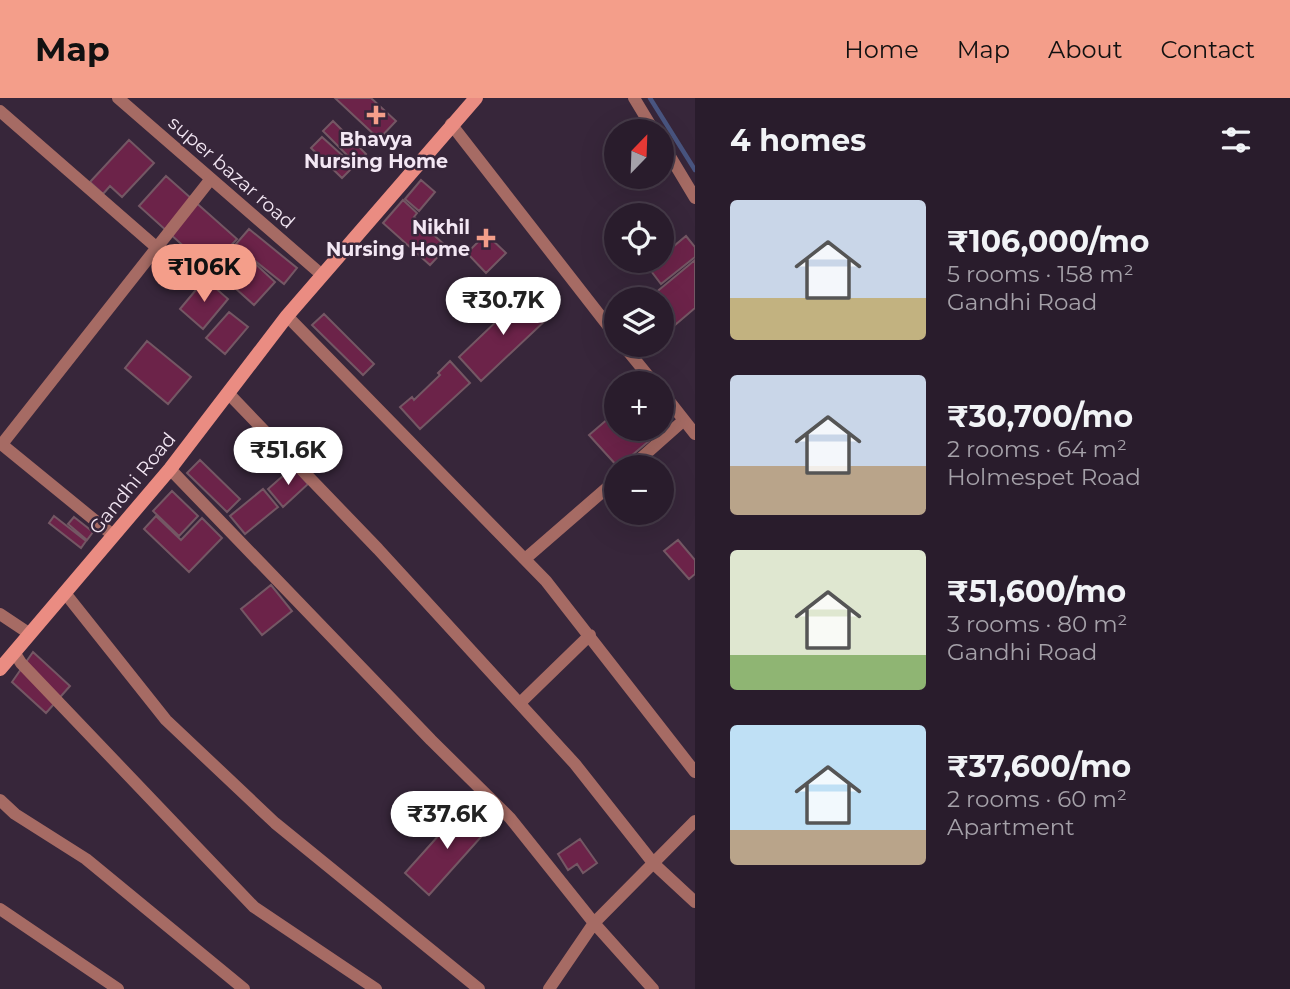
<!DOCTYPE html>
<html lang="en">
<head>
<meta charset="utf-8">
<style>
	body { margin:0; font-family:Montserrat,sans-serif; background:#312534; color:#f1f3f6; height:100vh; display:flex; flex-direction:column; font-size:26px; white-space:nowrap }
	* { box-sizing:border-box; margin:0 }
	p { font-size:23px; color:#a5a1a9 }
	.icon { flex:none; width:38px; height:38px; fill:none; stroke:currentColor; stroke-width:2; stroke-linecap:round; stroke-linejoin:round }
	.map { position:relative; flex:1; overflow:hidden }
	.side { display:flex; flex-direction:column; background:#291c2c; width:595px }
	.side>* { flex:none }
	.needle { width:46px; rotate:23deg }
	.tools { position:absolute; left:604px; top:21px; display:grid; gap:14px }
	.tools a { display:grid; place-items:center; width:70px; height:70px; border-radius:50%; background:#291c2c; box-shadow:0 7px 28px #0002,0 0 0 2px #453a48; font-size:35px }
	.price { position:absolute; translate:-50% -60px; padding:0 16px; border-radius:24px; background:#fff; color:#222; font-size:23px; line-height:46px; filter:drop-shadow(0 2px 4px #0008) }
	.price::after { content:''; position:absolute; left:50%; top:42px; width:21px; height:16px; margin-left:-10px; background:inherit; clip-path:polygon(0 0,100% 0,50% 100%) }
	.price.selected { background:#f49e8a; color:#111 }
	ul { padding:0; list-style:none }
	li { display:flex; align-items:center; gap:21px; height:175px; padding:0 35px }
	li span { display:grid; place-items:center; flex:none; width:196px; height:140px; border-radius:7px; color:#555 }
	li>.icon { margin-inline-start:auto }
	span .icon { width:84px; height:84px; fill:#fffc; stroke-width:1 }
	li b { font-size:30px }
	h2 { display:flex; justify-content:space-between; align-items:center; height:84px; padding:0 35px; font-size:30px }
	header { display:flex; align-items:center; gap:42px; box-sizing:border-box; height:98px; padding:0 35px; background:#f49e8a; color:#111 }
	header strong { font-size:33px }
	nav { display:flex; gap:38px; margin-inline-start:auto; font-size:24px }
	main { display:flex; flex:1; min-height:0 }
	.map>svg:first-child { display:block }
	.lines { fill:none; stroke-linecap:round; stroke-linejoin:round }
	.stream { stroke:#495581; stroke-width:4.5 }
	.building { fill:#6c2349; stroke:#745764; stroke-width:2 }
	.street { stroke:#a66b64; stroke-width:12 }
	.secondary { stroke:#ea8c82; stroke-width:14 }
	.poi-dot { fill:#f49e8a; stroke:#37263a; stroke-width:2.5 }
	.labels { text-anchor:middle; stroke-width:5; stroke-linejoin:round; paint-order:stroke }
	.poi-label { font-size:19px; font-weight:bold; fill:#f3e7f4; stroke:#37263a }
	.street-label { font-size:19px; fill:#f3e7f4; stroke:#37263a }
</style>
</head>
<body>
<header>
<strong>Map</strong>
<nav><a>Home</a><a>Map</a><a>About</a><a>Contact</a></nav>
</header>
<main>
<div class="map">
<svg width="695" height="891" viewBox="0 0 695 891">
	<rect width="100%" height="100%" fill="#37263a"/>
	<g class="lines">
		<path class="stream" d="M650,0L695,72"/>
	</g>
	<path class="building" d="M335,0H371L396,23L379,41Z
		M333,23L366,56L356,66L323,33Z
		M322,39L354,68L342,80L311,50Z
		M129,42L154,65L122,99L110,88L103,96L90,84Z
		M166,78L237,141L209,171L139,108Z
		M421,82L435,94L419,113L405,101Z
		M403,102L417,115L414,119L447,149L430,167L383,125Z
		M249,131L297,170L284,186L235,147Z
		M486,136L506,155L486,175L467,155Z
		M686,138L695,149V159L661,186L648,169L656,163H662V158Z
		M237,149L275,184L254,207L216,173Z
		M695,162V210L662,238V201H648Z
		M205,181L228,201L203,231L180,211Z
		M525,196L548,220L481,283L459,259Z
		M229,214L248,229L225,256L206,240Z
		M324,216L374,266L363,277L312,227Z
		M147,243L191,279L168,306L125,270Z
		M450,263L470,285L420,331L400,309L412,299L414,302L440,277L438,275Z
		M616,314V331L662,332L618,369L589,337Z
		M200,362L240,401L227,414L187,375Z
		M293,369L308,386L283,409L268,391Z
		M263,391L278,409L245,436L230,418Z
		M172,393L198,418L179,438L153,413Z
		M54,418L86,443L81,450L49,425Z
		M156,418L181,442L202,420L222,440L189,474L144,431Z
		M74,419L93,434L87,442L68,426Z
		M678,442L695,462V476L689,481L664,453Z
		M271,487L292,513L262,537L241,511Z
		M33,554L70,588L46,615L12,584Z
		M465,708L489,730L429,797L405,775Z
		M580,741L597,765L583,775L577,766L568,772L558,756Z"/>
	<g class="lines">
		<path class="street" d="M118,0L322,177
			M634,0L654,33
			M0,13L156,149
			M451,26L616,238
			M662,45L695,100
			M287,218L546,483L695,674
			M623,247L654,285
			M662,294L695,336
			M228,295L378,451L575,666L654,766L695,804
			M0,345L114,438
			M2,346L210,82
			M631,369L684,322
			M170,371L431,642L510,720L594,825L653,891
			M525,461L616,382
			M65,495L166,622L275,725L479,891
			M0,516L30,536
			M14,554L21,565L254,809L376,891
			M520,605L590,537
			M0,702L15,716L86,761L244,891
			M0,811L118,891
			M549,891L594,825L695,723"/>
		<path class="secondary" d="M0,571L170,371L287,218L476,0"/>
	</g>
	<g class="poi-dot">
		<path d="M372.5 6.5h7v7h7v7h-7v7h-7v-7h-7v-7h7z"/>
		<path d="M482.5 129.5h7v7h7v7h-7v7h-7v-7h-7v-7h7z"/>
	</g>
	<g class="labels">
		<g class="poi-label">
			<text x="376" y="48">Bhavya<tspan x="376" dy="22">Nursing Home</tspan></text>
			<text x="470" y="136" text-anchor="end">Nikhil<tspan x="470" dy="22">Nursing Home</tspan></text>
		</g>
		<g class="street-label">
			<text transform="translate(232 74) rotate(41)" y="7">super bazar road</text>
			<text transform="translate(132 385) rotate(-51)" y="7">Gandhi Road</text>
		</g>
	</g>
</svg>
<div class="tools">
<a><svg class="needle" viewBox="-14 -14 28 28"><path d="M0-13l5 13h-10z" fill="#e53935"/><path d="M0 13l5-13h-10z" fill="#a5a1a9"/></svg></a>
<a><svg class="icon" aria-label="locate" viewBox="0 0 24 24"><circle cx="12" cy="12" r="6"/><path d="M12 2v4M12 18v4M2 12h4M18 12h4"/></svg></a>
<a><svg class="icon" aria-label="layers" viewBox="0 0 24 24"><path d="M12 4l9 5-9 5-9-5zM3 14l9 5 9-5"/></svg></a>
<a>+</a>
<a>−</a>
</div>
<b class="price selected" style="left:204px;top:206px">₹106K</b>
<b class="price" style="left:503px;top:239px">₹30.7K</b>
<b class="price" style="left:288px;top:389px">₹51.6K</b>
<b class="price" style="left:447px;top:753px">₹37.6K</b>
</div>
<section class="side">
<h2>4 homes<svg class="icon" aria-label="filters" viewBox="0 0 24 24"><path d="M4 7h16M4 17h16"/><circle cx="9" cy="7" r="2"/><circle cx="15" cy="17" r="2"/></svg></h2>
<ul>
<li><span style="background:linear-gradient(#c9d6e8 70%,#c2b280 0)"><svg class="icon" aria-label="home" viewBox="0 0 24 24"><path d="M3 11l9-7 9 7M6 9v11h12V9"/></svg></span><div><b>₹106,000/mo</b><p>5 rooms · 158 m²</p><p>Gandhi Road</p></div></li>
<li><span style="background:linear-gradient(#c9d6e8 65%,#b9a48a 0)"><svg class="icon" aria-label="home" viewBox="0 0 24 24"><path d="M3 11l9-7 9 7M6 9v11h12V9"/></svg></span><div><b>₹30,700/mo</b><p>2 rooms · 64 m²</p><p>Holmespet Road</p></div></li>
<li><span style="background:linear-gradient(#dfe7d0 75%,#8fb573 0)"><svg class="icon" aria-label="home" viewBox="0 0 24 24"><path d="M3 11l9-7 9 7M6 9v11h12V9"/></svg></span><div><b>₹51,600/mo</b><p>3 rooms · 80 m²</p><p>Gandhi Road</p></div></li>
<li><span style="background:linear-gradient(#bfe0f5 75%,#b9a48a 0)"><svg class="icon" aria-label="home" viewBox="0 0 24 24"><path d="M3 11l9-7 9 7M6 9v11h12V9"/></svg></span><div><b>₹37,600/mo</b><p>2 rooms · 60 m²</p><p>Apartment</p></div></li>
</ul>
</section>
</main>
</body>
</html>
